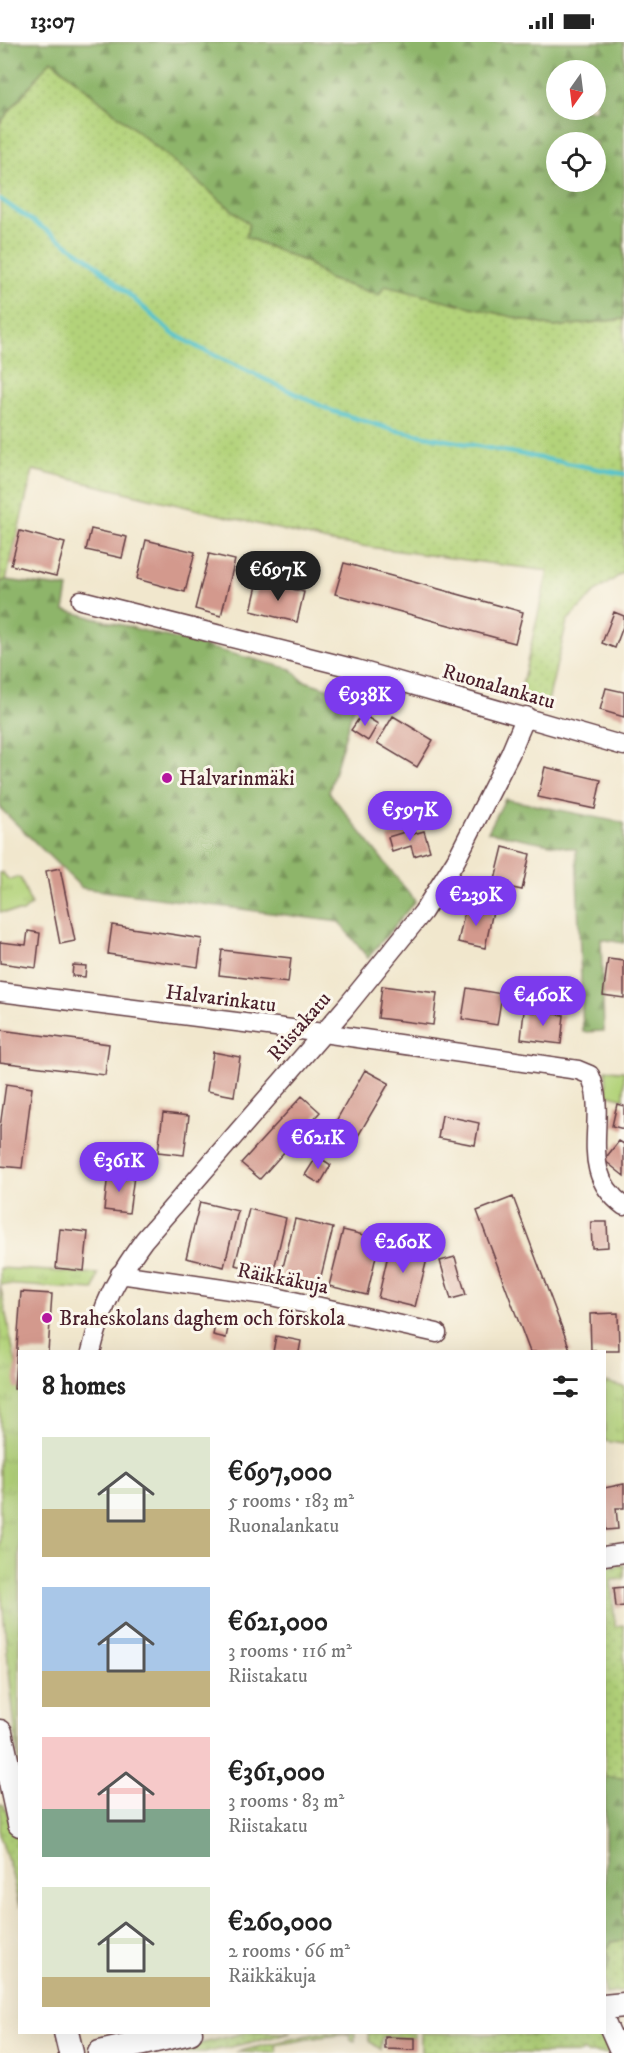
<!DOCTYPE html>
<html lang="en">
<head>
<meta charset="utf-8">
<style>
	body { margin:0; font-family:"IM FELL DW Pica",serif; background:#f6f6f6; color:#222; height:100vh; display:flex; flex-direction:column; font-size:22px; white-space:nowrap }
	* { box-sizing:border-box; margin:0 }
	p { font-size:20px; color:#767676 }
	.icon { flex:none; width:33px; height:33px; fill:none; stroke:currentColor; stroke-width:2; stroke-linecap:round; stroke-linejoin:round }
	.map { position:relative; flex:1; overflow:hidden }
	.sheet { position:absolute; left:18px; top:1308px; width:588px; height:684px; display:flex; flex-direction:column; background:#fff; border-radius:0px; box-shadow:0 6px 24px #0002 }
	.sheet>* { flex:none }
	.needle { width:39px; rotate:194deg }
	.fabs { position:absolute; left:546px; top:18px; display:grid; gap:12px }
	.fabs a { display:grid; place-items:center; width:60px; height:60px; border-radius:50%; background:#fff; box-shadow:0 6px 24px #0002; font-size:30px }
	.price { position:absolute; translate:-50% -51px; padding:0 14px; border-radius:21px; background:#7c3aed; color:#fff; font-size:20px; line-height:39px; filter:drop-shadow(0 2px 3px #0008) }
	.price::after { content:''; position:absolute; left:50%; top:36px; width:18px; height:14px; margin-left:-9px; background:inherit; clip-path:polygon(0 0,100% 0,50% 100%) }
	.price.current { background:#222; color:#fff }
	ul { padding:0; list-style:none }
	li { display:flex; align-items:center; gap:18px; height:150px; padding:0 24px }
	li span { display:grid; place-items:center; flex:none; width:168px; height:120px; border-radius:0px; color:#555 }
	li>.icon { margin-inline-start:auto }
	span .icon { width:72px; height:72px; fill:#fffc; stroke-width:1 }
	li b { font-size:26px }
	h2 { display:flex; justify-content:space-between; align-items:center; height:72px; padding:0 24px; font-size:26px }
	.status { display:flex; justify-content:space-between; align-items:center; height:42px; padding:0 30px; background:#fff; direction:ltr }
	.status svg { height:16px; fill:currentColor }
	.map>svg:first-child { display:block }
	.grass { fill:url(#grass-dots); stroke:#7e7952; stroke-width:1.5 }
	.forest { fill:url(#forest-firs); stroke:#6c6a4a; stroke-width:1.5; fill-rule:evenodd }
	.park { fill:url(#park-tufts); stroke:#7e7952; stroke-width:1.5 }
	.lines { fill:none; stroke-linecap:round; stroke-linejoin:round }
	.stream { stroke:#56c3cc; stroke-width:4.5 }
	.building { fill:#d3998d }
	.street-casing { stroke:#633d43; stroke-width:21 }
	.secondary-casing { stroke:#633d43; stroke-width:27 }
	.street { stroke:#fff; stroke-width:18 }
	.secondary { stroke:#fff; stroke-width:24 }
	.poi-dot { fill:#b5179e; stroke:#fbf7ec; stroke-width:2 }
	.labels { text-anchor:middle; stroke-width:6; stroke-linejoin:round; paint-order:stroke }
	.street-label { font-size:21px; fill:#4a1f2b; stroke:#fbf7ec }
	.poi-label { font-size:21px; fill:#4a1f2b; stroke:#fbf7ec; text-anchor:start }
</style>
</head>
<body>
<div class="status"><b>13:07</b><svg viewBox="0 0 49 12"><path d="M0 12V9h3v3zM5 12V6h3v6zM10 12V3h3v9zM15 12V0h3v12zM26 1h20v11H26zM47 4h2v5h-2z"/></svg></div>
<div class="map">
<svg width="624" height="2011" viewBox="0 0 624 2011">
	<defs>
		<pattern id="grass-dots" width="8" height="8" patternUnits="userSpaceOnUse" patternTransform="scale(1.5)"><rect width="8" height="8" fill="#b3d37a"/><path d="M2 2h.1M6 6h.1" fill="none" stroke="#9bb56a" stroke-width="1.8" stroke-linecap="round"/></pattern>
		<pattern id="forest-firs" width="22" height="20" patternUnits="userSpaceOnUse" patternTransform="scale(1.5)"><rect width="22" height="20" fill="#8eb56a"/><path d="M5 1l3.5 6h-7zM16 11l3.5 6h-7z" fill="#769357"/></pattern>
		<pattern id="park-tufts" width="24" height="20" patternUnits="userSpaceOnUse" patternTransform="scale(1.5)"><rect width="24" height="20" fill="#b3d37a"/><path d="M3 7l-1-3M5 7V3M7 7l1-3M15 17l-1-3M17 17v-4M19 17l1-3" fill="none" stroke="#9bb56a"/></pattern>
	</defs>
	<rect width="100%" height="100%" fill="#fbf7ec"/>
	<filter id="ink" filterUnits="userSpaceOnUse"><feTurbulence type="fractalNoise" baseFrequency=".0167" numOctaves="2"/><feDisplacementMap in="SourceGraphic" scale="12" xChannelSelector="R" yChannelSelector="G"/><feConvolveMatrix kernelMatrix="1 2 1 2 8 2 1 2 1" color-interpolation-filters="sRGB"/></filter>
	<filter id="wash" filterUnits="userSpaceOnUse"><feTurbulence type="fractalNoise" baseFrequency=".008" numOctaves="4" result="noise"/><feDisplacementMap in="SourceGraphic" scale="24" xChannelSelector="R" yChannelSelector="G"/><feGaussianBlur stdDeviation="1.35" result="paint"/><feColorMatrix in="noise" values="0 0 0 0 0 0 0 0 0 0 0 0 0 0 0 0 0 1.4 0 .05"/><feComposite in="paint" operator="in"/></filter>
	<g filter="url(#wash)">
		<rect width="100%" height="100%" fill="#f1e7cd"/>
		<path class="grass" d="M50,17L249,182L247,195L308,221L329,237L379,253L385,243L554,285L624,277V530L594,551L567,579L546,668L518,660L548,529L332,500L33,428L6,538L0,540V81Z
			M624,1523V1537L611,1538L615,1584L624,1583V1681L621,1694L624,1736L605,1735L604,1526Z
			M0,1762L4,1763L19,1804V1865L12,1832L0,1794Z
			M621,1897L624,1898V1949L605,1952L604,1930L609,1917L606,1907L612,1900Z
			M247,1990L291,1991L204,2011H164Z
			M317,1991H355V1999L351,1998L350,1992L320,1995L276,2003L277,2011L236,2010Z
			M368,1991H415V1996L382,1995L380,2007L369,1999Z
			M421,1991L602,1994H604L611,2011H586L584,2009L579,2011H421Z"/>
		<path class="forest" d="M0,0H624V277L554,285L385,244L379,253L328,237L308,221L246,195L249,182L51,18L0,81ZM596,28V68H556V28ZM596,100V140H556V100Z
			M6,538L68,546L64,568L291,627L302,638L356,656L329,750L415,859L368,916L339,880L82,846L0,766V540Z
			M505,757L624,781V901L601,897L604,989L583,990L576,807L488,790Z
			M605,1735L624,1736V1898L612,1900L606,1907C609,1915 611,1923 605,1930Z"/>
		<path class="park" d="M2,830L9,838L17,835L21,837L31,863L23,870H0V831Z
			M606,1028L624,1029V1057L607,1052Z
			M0,1226L98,1232L94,1248L0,1242L20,1343L19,1727L0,1538Z
			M605,1340L624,1345V1402L605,1399Z"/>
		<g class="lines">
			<path class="stream" d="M0,157L89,217L172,291L201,307L332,369L394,388L624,432"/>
		</g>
		<g id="blocks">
			<path class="building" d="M91,487L127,495L122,516L86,508Z
				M20,489L65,501L56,534L11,523Z
				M146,498L195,510L185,550L137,537Z
				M209,512L235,518L221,574L195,567Z
				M344,521L523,570L515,601L335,552Z
				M258,539L304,550L297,580L251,569Z
				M614,570L624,574V582L615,606L602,601Z
				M606,646L624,650V675L600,668Z
				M362,672L378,682L368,699L351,688Z
				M393,674L433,698L417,725L377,701Z
				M545,725L601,738L595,767L538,755Z
				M408,789L410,793L424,789L430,809L414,814L411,804L392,810L388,795Z
				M503,805L530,812L522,848L494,842Z
				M60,826L75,899L60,902L46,829Z
				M466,863L493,869L485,906L458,900Z
				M112,883L202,897L198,925L108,912Z
				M28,889L40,891L36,926L0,921V900L26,903Z
				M222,908L291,916L288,941L219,933Z
				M608,917L624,919V956L603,953Z
				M73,923L86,924L85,935L72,934Z
				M382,944L437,951L433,983L378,976Z
				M467,946L502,952L497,983L462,977Z
				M524,969L564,973L561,1002L521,997Z
				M0,988L109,1002L105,1033L0,1020Z
				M213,1010L240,1015L234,1054L207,1049Z
				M365,1028L389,1041L354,1101L331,1088Z
				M6,1042L32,1046L22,1126L0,1124V1085Z
				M302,1054L320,1070L260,1137L241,1121Z
				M617,1062L624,1064V1087L612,1084Z
				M163,1071L189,1074L184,1113L158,1110Z
				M442,1073L479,1081L475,1103L438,1096Z
				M619,1099L624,1102V1134L604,1118Z
				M317,1114L331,1123L320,1142L305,1133Z
				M108,1131L134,1134L129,1171L104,1168Z
				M513,1155L571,1310H530L477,1169Z
				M200,1160L238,1169L224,1225L186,1216Z
				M249,1167L286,1176L273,1232L235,1223Z
				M295,1177L333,1186L319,1242L281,1233Z
				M591,1180H607L608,1205L592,1206Z
				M60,1187L88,1190L84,1229L56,1226Z
				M343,1188L380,1197L367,1253L329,1244Z
				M391,1200L429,1209L415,1265L378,1256Z
				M455,1215L466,1253L451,1257L440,1219Z
				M21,1250L52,1252L48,1310H20V1347H14Z
				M618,1271L619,1309H591L590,1272Z
				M215,1283L228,1286L226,1296L213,1293Z
				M276,1294L301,1299L299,1310H273Z
				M624,1442V1466H616L618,1487L606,1488L604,1446Z
				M624,1545V1564L616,1565L614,1546Z
				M385,1995L415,1996V2008L385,2007Z"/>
		</g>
	</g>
	<g filter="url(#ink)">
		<use href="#blocks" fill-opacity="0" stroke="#633d43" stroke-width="1.5"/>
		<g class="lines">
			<defs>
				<path id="street" d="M81,558L356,627L624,704
					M0,950L323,991L578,1028L590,1033C610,1077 574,1127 624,1164
					M120,1232L271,1254L437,1291
					M91,1310C103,1261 115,1238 144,1198L346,965L423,870L456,818L510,712L526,674
					M604,1514L624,1511
					M604,1975L620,2011"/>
				<path id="secondary" d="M0,1690L20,1782
					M604,1965L624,1963
					M66,1990L71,2011
					M100,2011L190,1990"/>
			</defs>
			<use href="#street" class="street-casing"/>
			<use href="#secondary" class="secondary-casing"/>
			<use href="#street" class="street"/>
			<use href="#secondary" class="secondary"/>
		</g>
	</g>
	<g class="poi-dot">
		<circle cx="167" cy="736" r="6"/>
		<circle cx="47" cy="1276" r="6"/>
	</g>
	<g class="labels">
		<g class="street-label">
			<text transform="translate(499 644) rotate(16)" y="7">Ruonalankatu</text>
			<text transform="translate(221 956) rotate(7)" y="7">Halvarinkatu</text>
			<text transform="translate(299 984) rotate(-49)" y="7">Riistakatu</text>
			<text transform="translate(283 1236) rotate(11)" y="7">Räikkäkuja</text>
		</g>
		<g class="poi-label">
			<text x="179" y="743">Halvarinmäki</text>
			<text x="59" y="1283">Braheskolans daghem och förskola</text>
		</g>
	</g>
</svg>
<div class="fabs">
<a><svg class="needle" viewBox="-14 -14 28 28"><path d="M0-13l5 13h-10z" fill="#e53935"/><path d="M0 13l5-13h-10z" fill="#767676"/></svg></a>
<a><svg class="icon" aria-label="locate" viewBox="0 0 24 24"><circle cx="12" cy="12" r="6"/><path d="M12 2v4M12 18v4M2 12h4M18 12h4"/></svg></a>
</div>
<b class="price current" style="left:278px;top:560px">€697K</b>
<b class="price" style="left:365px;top:685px">€938K</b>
<b class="price" style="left:410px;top:800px">€597K</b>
<b class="price" style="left:476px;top:885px">€239K</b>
<b class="price" style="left:543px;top:985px">€460K</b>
<b class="price" style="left:318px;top:1128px">€621K</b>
<b class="price" style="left:119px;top:1151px">€361K</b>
<b class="price" style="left:403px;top:1232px">€260K</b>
<section class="sheet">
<h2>8 homes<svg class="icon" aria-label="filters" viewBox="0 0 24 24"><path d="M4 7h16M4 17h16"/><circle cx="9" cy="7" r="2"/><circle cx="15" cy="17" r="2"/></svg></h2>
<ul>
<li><span style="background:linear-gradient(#dfe7d0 60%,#c2b280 0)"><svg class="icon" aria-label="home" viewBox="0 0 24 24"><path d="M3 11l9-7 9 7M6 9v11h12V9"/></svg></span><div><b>€697,000</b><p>5 rooms · 183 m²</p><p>Ruonalankatu</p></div></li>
<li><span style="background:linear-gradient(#a9c7e8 70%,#c2b280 0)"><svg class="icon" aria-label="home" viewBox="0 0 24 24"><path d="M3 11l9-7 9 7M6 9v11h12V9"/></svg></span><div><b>€621,000</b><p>3 rooms · 116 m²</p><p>Riistakatu</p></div></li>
<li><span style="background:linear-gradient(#f6c9c9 60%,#7fa58c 0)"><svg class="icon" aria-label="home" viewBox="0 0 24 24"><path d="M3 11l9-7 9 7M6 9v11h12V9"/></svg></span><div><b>€361,000</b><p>3 rooms · 83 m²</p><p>Riistakatu</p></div></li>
<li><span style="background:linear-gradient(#dfe7d0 75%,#c2b280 0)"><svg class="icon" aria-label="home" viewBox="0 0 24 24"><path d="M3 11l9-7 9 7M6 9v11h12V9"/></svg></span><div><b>€260,000</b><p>2 rooms · 66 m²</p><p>Räikkäkuja</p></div></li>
</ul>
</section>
</div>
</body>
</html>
